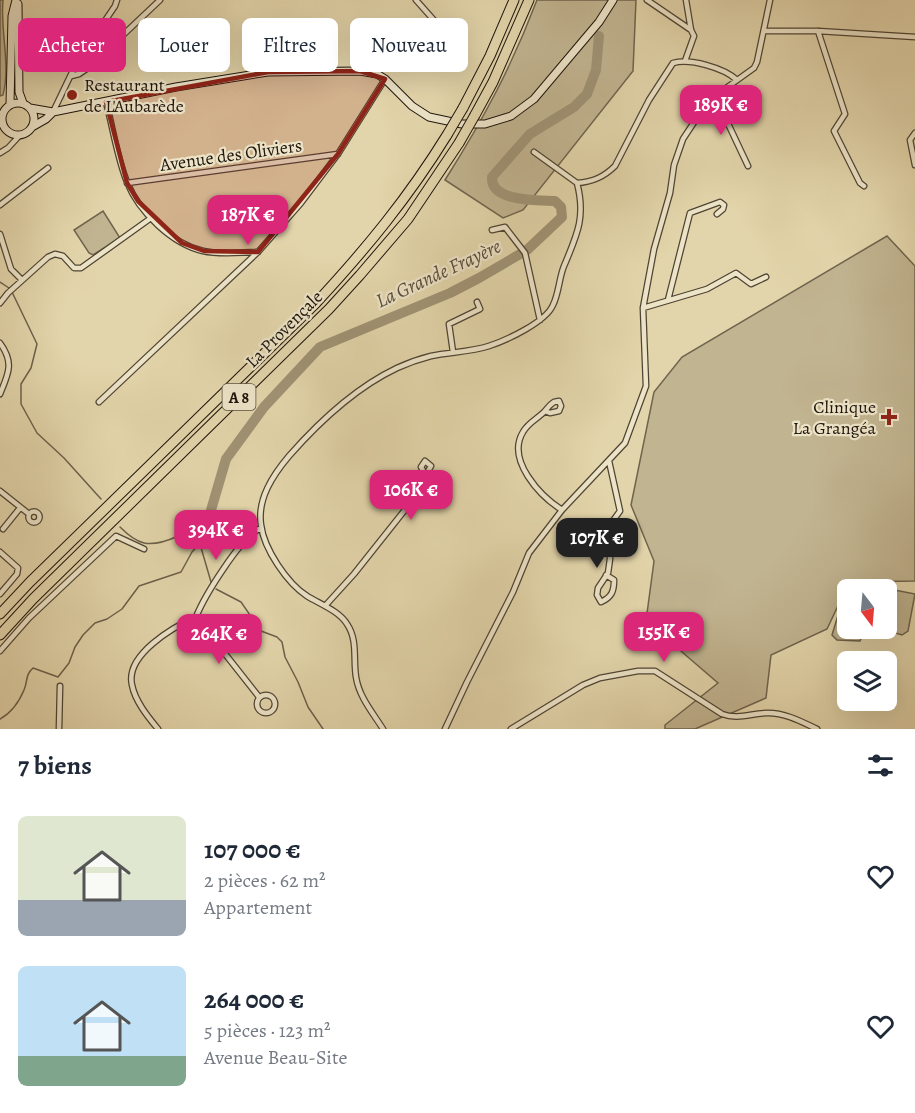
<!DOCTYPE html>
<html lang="fr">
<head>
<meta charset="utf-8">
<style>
	body { margin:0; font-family:Alegreya,serif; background:#f2f2f3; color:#1f2937; height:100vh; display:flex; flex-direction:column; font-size:22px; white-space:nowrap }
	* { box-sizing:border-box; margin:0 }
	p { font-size:20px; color:#747a83 }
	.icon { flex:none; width:33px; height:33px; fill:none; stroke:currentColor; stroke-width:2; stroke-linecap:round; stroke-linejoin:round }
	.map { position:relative; height:729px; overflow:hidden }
	.panel { display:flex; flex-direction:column; background:#fff; flex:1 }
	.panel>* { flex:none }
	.guide { position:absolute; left:18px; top:18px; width:600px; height:54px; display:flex; gap:12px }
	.needle { width:39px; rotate:164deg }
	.tools { position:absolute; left:837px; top:579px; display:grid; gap:12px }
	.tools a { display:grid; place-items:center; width:60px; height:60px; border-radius:9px; background:#fff; box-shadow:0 6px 24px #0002; font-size:30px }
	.price { position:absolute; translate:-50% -51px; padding:0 14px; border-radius:12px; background:#db2777; color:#fff; font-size:20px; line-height:39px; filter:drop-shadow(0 2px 3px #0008) }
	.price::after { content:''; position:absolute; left:50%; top:36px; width:18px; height:14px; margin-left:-9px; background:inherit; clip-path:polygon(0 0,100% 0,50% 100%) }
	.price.active { background:#222; color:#fff }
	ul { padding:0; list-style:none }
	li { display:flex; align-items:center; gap:18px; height:150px; padding:0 18px }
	li span { display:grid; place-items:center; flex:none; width:168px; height:120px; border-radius:9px; color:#555 }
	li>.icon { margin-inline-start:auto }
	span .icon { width:72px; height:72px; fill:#fffc; stroke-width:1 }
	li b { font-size:26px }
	h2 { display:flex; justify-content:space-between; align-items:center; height:72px; padding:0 18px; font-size:26px }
	.tag { padding:0 21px; border-radius:9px; background:#fff; box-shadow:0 6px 24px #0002; font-size:21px; line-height:54px }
	.tag.active { background:#db2777; color:#fff }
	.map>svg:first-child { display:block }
	.green { fill:#c1b490; stroke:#6f644e; stroke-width:1.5 }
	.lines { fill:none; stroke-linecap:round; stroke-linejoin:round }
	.stream { stroke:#6c604b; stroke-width:1.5 }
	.river { stroke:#a09375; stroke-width:10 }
	.street-casing { stroke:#4e4434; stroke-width:7 }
	.secondary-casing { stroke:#1d140c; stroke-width:9 }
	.highway-casing { stroke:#1d140c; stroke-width:11 }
	.street { stroke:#ede4c8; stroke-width:4.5 }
	.secondary { stroke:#ede4c8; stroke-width:7 }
	.highway { stroke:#e3d5ab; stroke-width:9 }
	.highway-bridge-casing { stroke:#1d140c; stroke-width:11; stroke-linecap:butt }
	.highway-bridge { stroke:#e3d5ab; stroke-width:9 }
	.marked { fill:#8f2418; fill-opacity:0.2; stroke:#8f2418; stroke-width:4.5; stroke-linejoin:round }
	.poi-dot { fill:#8f2418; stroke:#ede4c8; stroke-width:2 }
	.labels { text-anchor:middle; stroke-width:4.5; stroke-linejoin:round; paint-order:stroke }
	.shield { fill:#ede4c8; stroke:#5b5244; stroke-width:1.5 }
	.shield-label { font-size:16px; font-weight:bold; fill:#1d140c }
	.poi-label { font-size:18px; fill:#1d140c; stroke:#ede4c8; text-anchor:start }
	.street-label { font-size:18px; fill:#1d140c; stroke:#ede4c8 }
	.water-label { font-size:20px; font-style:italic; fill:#584d3b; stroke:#ede4c8 }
</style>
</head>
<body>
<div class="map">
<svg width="915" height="729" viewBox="0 0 915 729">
	<rect width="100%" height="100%" fill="#e3d5ab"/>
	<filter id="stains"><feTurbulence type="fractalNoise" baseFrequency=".00333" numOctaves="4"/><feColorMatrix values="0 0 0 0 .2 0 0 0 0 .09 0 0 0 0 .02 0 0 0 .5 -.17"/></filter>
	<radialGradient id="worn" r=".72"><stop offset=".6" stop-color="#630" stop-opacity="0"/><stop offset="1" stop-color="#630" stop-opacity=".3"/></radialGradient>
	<path class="green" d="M0,0H3C0,31 11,64 3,95L0,96Z
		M537,0H636L633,71L523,210L503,218L445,180C483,120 512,66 537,0Z
		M103,211L120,238L93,255L89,253L74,230Z
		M887,236L915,266V581L853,582L875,588V589L848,590V628L865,629L860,641L837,640L832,635L846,589L827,629L771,655L766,698L695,729H665V725L718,683L646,621L654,561L631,505L654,392L682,357Z
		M884,588L915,594L908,631L902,635L882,629L886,628V590Z"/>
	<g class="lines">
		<path class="stream" d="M0,282L9,288
			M12,292L37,344L31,368L21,384V404L37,433L64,458L101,499
			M120,527C126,533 135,541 144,543C162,547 196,529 209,517
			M200,544L211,582
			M216,589L241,602L261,631L277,637L282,642L285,657L298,682L308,707L323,729
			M0,719C11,713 19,702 24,690C28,681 25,675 33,668L58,677L69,663L75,647L83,635L95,623L107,619L122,609L139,586L181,572L192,552L202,541L209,517"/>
		<path class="river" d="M209,517L226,459L264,407L320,347L450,293L479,278L527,250L562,217L561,207L555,201C538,200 490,202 492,177L530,134L574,107L587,94L596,70L599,36"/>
		<defs>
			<path id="street" d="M416,0L448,36L459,53
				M647,0L691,30
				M764,31H818L915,37
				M818,31L845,114L834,131L860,183L864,186
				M685,61L694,36L691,30L686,0
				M71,76L79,74L88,68L160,0
				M715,96L748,166
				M106,102C113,128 117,157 127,182C139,212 172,244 203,251C221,255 241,252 258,252
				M53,112L77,62L115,6L117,0
				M915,133L910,140L915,165
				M534,152L577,183
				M0,153L8,148L20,135
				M127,183L338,154
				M577,183C593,182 604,177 615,166L649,100L673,63C690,58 724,68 737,80
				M0,205L48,168
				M492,230L505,227L525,253L540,320
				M0,234L11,269L22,280
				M668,300L690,213L720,202L724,205L723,209L717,214
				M0,303L8,293L48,257L55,254L63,256L74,268H81L151,218
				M643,308L707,289L736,273L751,284L766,277
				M0,343C14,362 9,373 0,394
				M453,352L449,324L480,309L477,302
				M99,402L258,252L301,203L338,154L385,79
				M545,411L550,413L559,411L561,406L559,401L554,402C549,405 547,409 544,412C537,419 528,423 523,432C506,460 540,496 562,510
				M0,491L29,514
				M28.5 517a5.5 5.5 0 1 1 11 0a5.5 5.5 0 1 1-11 0Z
				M3,529L20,508
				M0,552L18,568L17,574L0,594
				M606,575L614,580C614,591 612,597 601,602L597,595L598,588L608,573L610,559V547L604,533L620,511L609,461
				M325,606L354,574L408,506L431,466L425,461L421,467L426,476
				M196,617L259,697
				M0,651L29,618L116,536L144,549
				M257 704a9 9 0 1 1 18 0a9 9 0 1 1-18 0Z
				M59,729L60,686
				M158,729C148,717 135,701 132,685C125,655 173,627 196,617C204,597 241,536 261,528
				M383,729C373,713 359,697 356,677C353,659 358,640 347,624C339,611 320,604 307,596C287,583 264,549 261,525C257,499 273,475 289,456C318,423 357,387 397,368C408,363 419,359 431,356C450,352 471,352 489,346C507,340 546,322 553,305C559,293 559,278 564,266C577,235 586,217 577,183
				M445,729L467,682L513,592L529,553L562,510L625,443L646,386L643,308L654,249L670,193L674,165L683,139L708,101L754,68L757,62L770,0
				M511,729L583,685L600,678L638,671H655L722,714C738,720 752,713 768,713C786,713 802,722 817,729"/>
			<path id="secondary" d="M18,4L19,92L23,103
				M2 119a16 16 0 1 1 32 0a16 16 0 1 1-32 0Z
				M10,104L12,16L16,0
				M30,108L53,112L176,87L268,72L360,71L377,74L385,79L412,106L429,117L462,124H485L511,116L534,99L599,22L613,0
				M32,127L46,119L53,112"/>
			<path id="highway" d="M463,108L490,56L514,0
				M475,115L493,82L529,0
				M0,614L30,582L316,303C366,249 408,198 447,135
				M0,635L33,599L329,309L360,275L408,219L459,143"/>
		</defs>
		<use href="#street" class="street-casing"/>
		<use href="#secondary" class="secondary-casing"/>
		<use href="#highway" class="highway-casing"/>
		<use href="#street" class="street"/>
		<use href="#secondary" class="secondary"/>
		<use href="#highway" class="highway"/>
		<defs>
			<path id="highway-bridge" d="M447,135L463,108
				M459,143L475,115"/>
		</defs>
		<use href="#highway-bridge" class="highway-bridge-casing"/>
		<use href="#highway-bridge" class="highway-bridge"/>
	</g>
	<path class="marked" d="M360,71L385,79L338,154L258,252L204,251L182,243L138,201L127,183L106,102L268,72Z"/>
	<g class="poi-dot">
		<circle cx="72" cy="95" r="6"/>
		<path d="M886 408h6v6h6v6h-6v6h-6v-6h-6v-6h6z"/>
	</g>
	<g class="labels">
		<rect class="shield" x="222.5" y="384" width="33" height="26" rx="4.5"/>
		<g class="shield-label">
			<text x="239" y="403">A 8</text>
		</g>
		<g class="poi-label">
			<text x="84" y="91">Restaurant<tspan x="84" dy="21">de L'Aubarède</tspan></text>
			<text x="876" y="413" text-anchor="end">Clinique<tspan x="876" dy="21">La Grangéa</tspan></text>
		</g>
		<g class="street-label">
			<text transform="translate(231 155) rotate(-8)" y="6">Avenue des Oliviers</text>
			<text transform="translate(284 329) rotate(-45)" y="6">La Provençale</text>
		</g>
		<g class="water-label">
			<text transform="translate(438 273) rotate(-25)" y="7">La Grande Frayère</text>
		</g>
	</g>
	<rect width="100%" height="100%" filter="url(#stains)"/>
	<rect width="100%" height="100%" fill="url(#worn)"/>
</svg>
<div class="tools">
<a><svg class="needle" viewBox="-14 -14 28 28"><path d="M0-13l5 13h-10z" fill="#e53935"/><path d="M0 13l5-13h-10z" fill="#747a83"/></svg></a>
<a><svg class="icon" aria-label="layers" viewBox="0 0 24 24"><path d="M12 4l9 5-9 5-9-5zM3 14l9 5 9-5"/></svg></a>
</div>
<b class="price" style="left:721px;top:136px">189K €</b>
<b class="price" style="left:248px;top:246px">187K €</b>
<b class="price" style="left:411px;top:521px">106K €</b>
<b class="price" style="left:216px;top:561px">394K €</b>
<b class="price active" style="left:597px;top:569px">107K €</b>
<b class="price" style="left:664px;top:663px">155K €</b>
<b class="price" style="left:219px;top:665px">264K €</b>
<div class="guide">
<a class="tag active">Acheter</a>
<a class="tag">Louer</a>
<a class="tag">Filtres</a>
<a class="tag">Nouveau</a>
</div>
</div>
<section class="panel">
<h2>7 biens<svg class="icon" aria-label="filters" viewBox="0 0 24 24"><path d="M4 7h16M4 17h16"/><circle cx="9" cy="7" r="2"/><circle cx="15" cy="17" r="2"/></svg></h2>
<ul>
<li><span style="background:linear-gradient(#dfe7d0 70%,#9aa5b1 0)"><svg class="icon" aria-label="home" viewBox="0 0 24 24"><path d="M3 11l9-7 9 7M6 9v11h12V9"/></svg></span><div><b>107 000 €</b><p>2 pièces · 62 m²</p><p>Appartement</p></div><svg class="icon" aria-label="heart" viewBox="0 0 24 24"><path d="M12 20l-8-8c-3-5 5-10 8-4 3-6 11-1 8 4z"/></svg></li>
<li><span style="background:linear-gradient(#bfe0f5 75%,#7fa58c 0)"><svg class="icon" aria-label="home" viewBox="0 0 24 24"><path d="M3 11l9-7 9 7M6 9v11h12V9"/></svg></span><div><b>264 000 €</b><p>5 pièces · 123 m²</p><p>Avenue Beau-Site</p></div><svg class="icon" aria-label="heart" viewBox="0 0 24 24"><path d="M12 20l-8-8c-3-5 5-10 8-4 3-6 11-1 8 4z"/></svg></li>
</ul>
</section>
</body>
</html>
